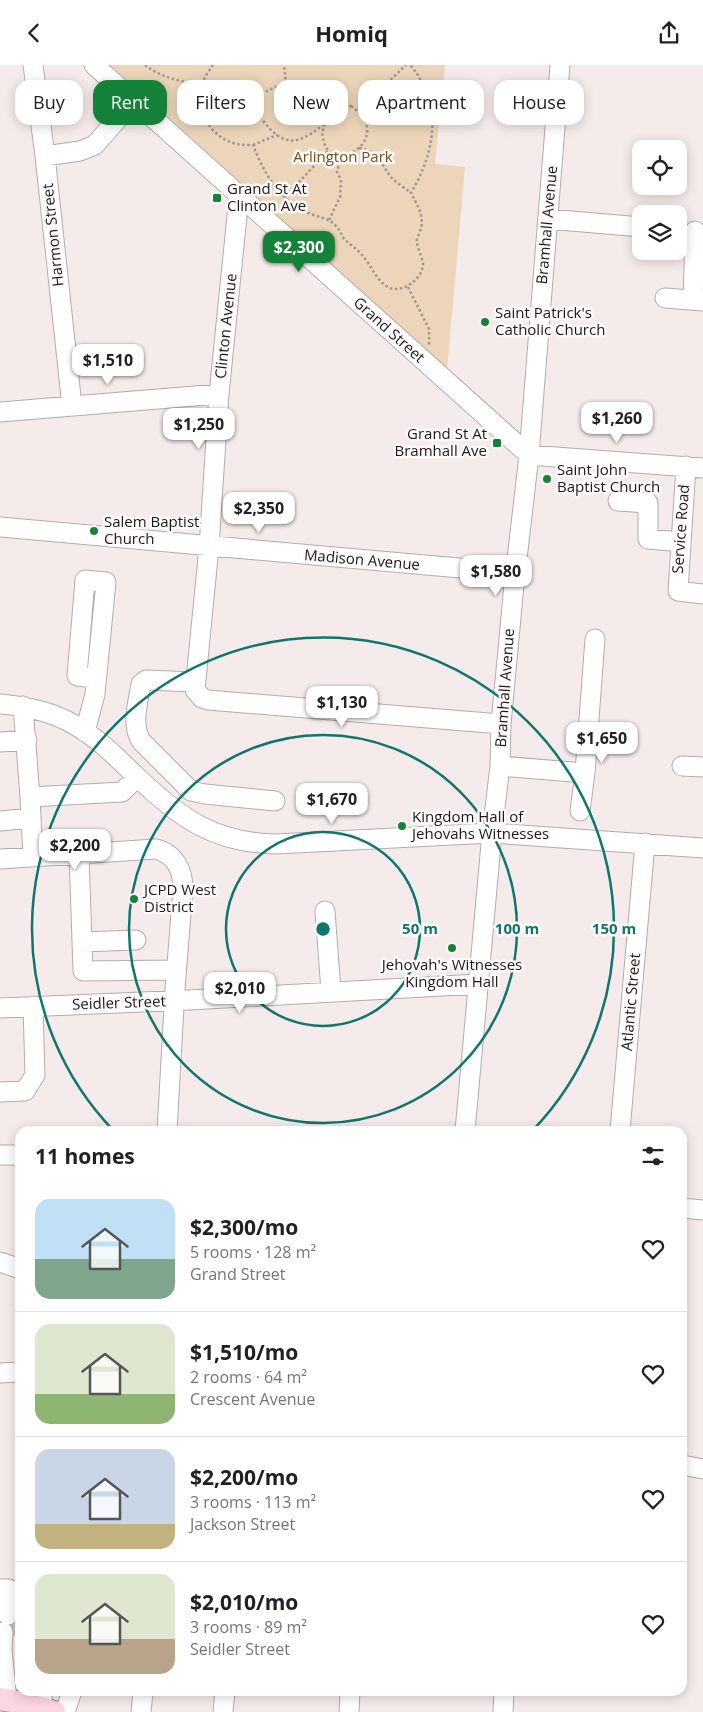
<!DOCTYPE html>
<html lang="en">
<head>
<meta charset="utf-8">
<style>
	body { margin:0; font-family:"Open Sans",sans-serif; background:#f2f2f2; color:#202124; height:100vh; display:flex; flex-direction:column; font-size:19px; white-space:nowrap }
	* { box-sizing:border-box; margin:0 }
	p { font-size:16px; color:#757577 }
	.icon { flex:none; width:28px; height:28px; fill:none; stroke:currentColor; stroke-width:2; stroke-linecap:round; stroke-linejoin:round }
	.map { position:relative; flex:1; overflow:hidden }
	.side { position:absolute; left:15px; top:1061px; width:672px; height:570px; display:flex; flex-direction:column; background:#fff; border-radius:15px; box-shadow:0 2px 12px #0003 }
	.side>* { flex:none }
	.banner { position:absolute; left:15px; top:15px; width:674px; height:45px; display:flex; gap:10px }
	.controls { position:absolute; left:632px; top:75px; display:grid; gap:10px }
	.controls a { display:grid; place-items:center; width:55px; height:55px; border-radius:10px; background:#fff; box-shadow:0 2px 12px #0003; font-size:25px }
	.price { position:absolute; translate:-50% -42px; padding:0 11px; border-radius:10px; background:#fff; color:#222; font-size:16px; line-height:32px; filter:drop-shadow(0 1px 2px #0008) }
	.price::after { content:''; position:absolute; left:50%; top:30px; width:15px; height:11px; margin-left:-8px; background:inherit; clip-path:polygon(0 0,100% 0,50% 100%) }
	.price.on { background:#158239; color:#fff }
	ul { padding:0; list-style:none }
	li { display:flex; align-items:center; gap:15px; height:125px; padding:0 20px }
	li+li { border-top:1px solid #e0e0e0 }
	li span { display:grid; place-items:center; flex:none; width:140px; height:100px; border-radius:15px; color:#555 }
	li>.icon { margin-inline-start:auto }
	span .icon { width:60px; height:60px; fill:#fffc; stroke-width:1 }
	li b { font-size:21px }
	h2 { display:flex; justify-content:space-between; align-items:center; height:60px; padding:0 20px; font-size:21px }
	.tag { padding:0 18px; border-radius:15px; background:#fff; box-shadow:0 2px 12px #0003; font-size:18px; line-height:45px }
	.tag.on { background:#158239; color:#fff }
	header { display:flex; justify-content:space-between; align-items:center; height:65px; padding:0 20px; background:#fff; font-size:22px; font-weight:700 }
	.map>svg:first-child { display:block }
	.green { fill:#ecd5b9 }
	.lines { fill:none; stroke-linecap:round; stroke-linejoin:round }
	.minor-tunnel { stroke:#cac1c0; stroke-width:19; stroke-dasharray:19 9; stroke-linecap:butt }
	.minor-casing { stroke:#b5acac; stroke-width:21 }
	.major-casing { stroke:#ad8290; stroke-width:24 }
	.path { stroke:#9e9796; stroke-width:2.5; stroke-dasharray:2.5 2.5; stroke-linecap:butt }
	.minor { stroke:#fff; stroke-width:19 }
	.major { stroke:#fcd6e2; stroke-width:22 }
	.ring { fill:none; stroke:#0f766e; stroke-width:2.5 }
	.poi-dot { fill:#158239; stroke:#fefafa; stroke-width:2 }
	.labels { text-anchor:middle; stroke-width:5; stroke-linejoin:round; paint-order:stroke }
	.park-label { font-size:15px; fill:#754f16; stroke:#fefafa }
	.poi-label { font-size:15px; fill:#1d1a1a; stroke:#fefafa; text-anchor:start }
	.street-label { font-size:15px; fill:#1d1a1a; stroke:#fefafa }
	.centre { fill:#0f766e; stroke:#fefafa; stroke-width:2.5 }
	.ring-label { font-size:15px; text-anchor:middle; font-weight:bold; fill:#0f766e; stroke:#fefafa; stroke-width:5; stroke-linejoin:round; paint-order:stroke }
</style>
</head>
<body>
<header><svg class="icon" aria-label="back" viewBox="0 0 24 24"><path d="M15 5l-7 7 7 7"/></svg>Homiq<svg class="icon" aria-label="share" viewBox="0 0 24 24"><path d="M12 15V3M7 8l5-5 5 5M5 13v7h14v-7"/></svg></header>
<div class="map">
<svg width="703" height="1647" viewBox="0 0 703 1647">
	<rect width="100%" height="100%" fill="#f5ebea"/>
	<path class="green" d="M103,0H445L435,99L465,102L447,306Z"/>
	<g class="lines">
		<path class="minor-tunnel" d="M16,1571L20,1556"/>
		<defs>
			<path id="minor" d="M33,0L45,91L72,341
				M94,0L529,390L703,403
				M45,91L80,86L95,80L133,36
				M239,131L219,329L209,482L195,625L202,633L208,635L501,659
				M548,154L641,162
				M665,233L703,236
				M693,235L695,166
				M0,347L219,329
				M686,401L678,526L703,529
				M618,436L648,438V474L681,477
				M0,462L515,508
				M195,617L146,615L141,619C138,638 131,659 141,676L191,726L205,729L275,736
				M0,639C25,641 50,646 73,659C97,672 117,693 137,712C180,753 214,778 276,779L492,768L703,783
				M23,641L30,732L122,727L137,712
				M85,667L95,629L106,517L85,515L77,611L96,613
				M0,677L27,675
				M500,701L585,708L595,574
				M682,701L703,702
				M30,732L33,792
				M580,746L585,708
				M0,756L31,753
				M79,789L83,906L176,905
				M0,794L156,784C175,789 183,805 183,824L175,924L167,1066
				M325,846L331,926
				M82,877L136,875
				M0,943L189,935L478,919
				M0,1027L25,1026L35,1010L33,941
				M465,1066L492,768L500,701L501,659L514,520L529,390L560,0
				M620,1066L645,778
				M0,1090H20
				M682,1143L703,1145
				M0,1197L20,1204
				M0,1308L20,1307
				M682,1400L703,1404
				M0,1524H9L8,1550
				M3,1567L2,1585L7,1635
				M42,1626V1644
				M65,1647L72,1626
				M141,1647L143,1626
				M223,1647L225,1626
				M349,1647L350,1626
				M503,1647L504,1626"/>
			<path id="major" d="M0,1634L23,1638L54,1647"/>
		</defs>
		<use href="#minor" class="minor-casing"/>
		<use href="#major" class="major-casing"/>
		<path class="path" d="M145,0C162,13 181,17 202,19
			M213,0C208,7 203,14 201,24C195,48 213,74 237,79C242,80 248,80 253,80C263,106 279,135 306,147C316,152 328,152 336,161C340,165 341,169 344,174C349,179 356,183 361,189C372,200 376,217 390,223C403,228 422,214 423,200C423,192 416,182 417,174C418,171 420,167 421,163C424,150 417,139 411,128C431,94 442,52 421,16C418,10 415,5 410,0
			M250,23L256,29L258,37L254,44L242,47L235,42L236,28Z
			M256,29L265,27L286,17L284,0
			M351,41C392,70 344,103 329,86C324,82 323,73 322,68C328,50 330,43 351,41Z
			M254,44C266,59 281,85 305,72C312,69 318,63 325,59C320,34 311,24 286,17
			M358,46L406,0
			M253,80L277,70
			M359,83C381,87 379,97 391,112C396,118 405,123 411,128
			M285,132L328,86
			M329,155L340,132L341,115L337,107L341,91
			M408,222L429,264V280"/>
		<use href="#minor" class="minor"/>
		<use href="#major" class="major"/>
	</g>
	<g class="ring">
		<circle cx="323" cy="864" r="97"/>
		<circle cx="323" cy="864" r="194"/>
		<path d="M114 1066A291 291 0 1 1 532 1066"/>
	</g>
	<g class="poi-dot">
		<rect x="212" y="128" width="10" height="10" rx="2.5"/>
		<circle cx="485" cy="257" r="5"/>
		<rect x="492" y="373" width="10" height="10" rx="2.5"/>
		<circle cx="547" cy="414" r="5"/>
		<circle cx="94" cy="466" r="5"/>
		<circle cx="402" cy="761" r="5"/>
		<circle cx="134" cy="834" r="5"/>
		<circle cx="452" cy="883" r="5"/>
	</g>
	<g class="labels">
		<g class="park-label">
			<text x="343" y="97">Arlington Park</text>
		</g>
		<g class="poi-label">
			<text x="227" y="129">Grand St At<tspan x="227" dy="17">Clinton Ave</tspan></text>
			<text x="495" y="253">Saint Patrick's<tspan x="495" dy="17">Catholic Church</tspan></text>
			<text x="487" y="374" text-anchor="end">Grand St At<tspan x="487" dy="17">Bramhall Ave</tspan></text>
			<text x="557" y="410">Saint John<tspan x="557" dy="17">Baptist Church</tspan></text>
			<text x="104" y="462">Salem Baptist<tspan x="104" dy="17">Church</tspan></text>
			<text x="412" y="757">Kingdom Hall of<tspan x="412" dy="17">Jehovahs Witnesses</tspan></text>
			<text x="144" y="830">JCPD West<tspan x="144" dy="17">District</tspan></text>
			<text x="452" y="905" text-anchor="middle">Jehovah's Witnesses<tspan x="452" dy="17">Kingdom Hall</tspan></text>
		</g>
		<g class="street-label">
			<text transform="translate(547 160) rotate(-85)" y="5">Bramhall Avenue</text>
			<text transform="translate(53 170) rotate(-96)" y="5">Harmon Street</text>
			<text transform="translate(226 261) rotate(-84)" y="5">Clinton Avenue</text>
			<text transform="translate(389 265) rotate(42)" y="5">Grand Street</text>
			<text transform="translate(681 464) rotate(-86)" y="5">Service Road</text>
			<text transform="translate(362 495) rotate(5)" y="5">Madison Avenue</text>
			<text transform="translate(505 623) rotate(-86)" y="5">Bramhall Avenue</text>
			<text transform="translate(631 937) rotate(-85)" y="5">Atlantic Street</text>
			<text transform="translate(119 938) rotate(-2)" y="5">Seidler Street</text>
		</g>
	</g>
	<circle cx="323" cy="864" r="8" class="centre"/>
	<g class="ring-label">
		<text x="420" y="869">50 m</text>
		<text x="517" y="869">100 m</text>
		<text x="614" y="869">150 m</text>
	</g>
</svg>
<div class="controls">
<a><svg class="icon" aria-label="locate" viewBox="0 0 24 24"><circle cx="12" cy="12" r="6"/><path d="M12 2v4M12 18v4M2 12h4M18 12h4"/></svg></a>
<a><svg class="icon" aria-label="layers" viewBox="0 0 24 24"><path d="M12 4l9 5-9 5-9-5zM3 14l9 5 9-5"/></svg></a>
</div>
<b class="price on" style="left:299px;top:208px">$2,300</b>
<b class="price" style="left:108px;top:321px">$1,510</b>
<b class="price" style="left:617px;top:379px">$1,260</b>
<b class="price" style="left:199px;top:385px">$1,250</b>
<b class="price" style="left:259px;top:469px">$2,350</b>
<b class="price" style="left:496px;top:532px">$1,580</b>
<b class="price" style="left:342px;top:663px">$1,130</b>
<b class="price" style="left:602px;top:699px">$1,650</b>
<b class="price" style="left:332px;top:760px">$1,670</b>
<b class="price" style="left:75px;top:806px">$2,200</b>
<b class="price" style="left:240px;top:949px">$2,010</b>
<div class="banner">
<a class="tag">Buy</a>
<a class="tag on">Rent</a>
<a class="tag">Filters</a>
<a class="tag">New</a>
<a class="tag">Apartment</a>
<a class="tag">House</a>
</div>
<section class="side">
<h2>11 homes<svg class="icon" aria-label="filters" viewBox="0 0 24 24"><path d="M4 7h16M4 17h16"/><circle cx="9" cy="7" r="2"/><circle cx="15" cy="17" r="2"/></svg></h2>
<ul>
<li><span style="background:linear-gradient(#bfe0f5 60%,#7fa58c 0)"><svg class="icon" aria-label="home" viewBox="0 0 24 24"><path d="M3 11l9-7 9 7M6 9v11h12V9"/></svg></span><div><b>$2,300/mo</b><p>5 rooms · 128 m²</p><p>Grand Street</p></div><svg class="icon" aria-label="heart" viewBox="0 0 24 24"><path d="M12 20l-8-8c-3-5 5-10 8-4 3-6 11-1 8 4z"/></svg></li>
<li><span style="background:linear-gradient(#dfe7d0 70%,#8fb573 0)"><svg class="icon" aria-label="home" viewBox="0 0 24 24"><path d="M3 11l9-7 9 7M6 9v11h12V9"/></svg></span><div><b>$1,510/mo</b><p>2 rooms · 64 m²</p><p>Crescent Avenue</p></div><svg class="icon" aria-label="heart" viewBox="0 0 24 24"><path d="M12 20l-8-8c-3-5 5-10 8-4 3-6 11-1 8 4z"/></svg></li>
<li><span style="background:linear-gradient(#c9d6e8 75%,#c2b280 0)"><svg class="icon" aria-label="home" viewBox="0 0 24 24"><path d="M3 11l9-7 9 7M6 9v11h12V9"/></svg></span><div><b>$2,200/mo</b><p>3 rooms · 113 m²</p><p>Jackson Street</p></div><svg class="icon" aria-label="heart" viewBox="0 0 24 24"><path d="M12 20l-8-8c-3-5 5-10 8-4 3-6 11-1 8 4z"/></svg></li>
<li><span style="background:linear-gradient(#dfe7d0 65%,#b9a48a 0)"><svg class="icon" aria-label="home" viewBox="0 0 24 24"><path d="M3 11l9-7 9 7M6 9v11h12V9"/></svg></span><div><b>$2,010/mo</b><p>3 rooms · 89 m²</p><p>Seidler Street</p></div><svg class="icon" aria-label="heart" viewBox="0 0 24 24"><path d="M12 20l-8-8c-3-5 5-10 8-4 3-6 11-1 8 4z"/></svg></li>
</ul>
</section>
</div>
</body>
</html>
